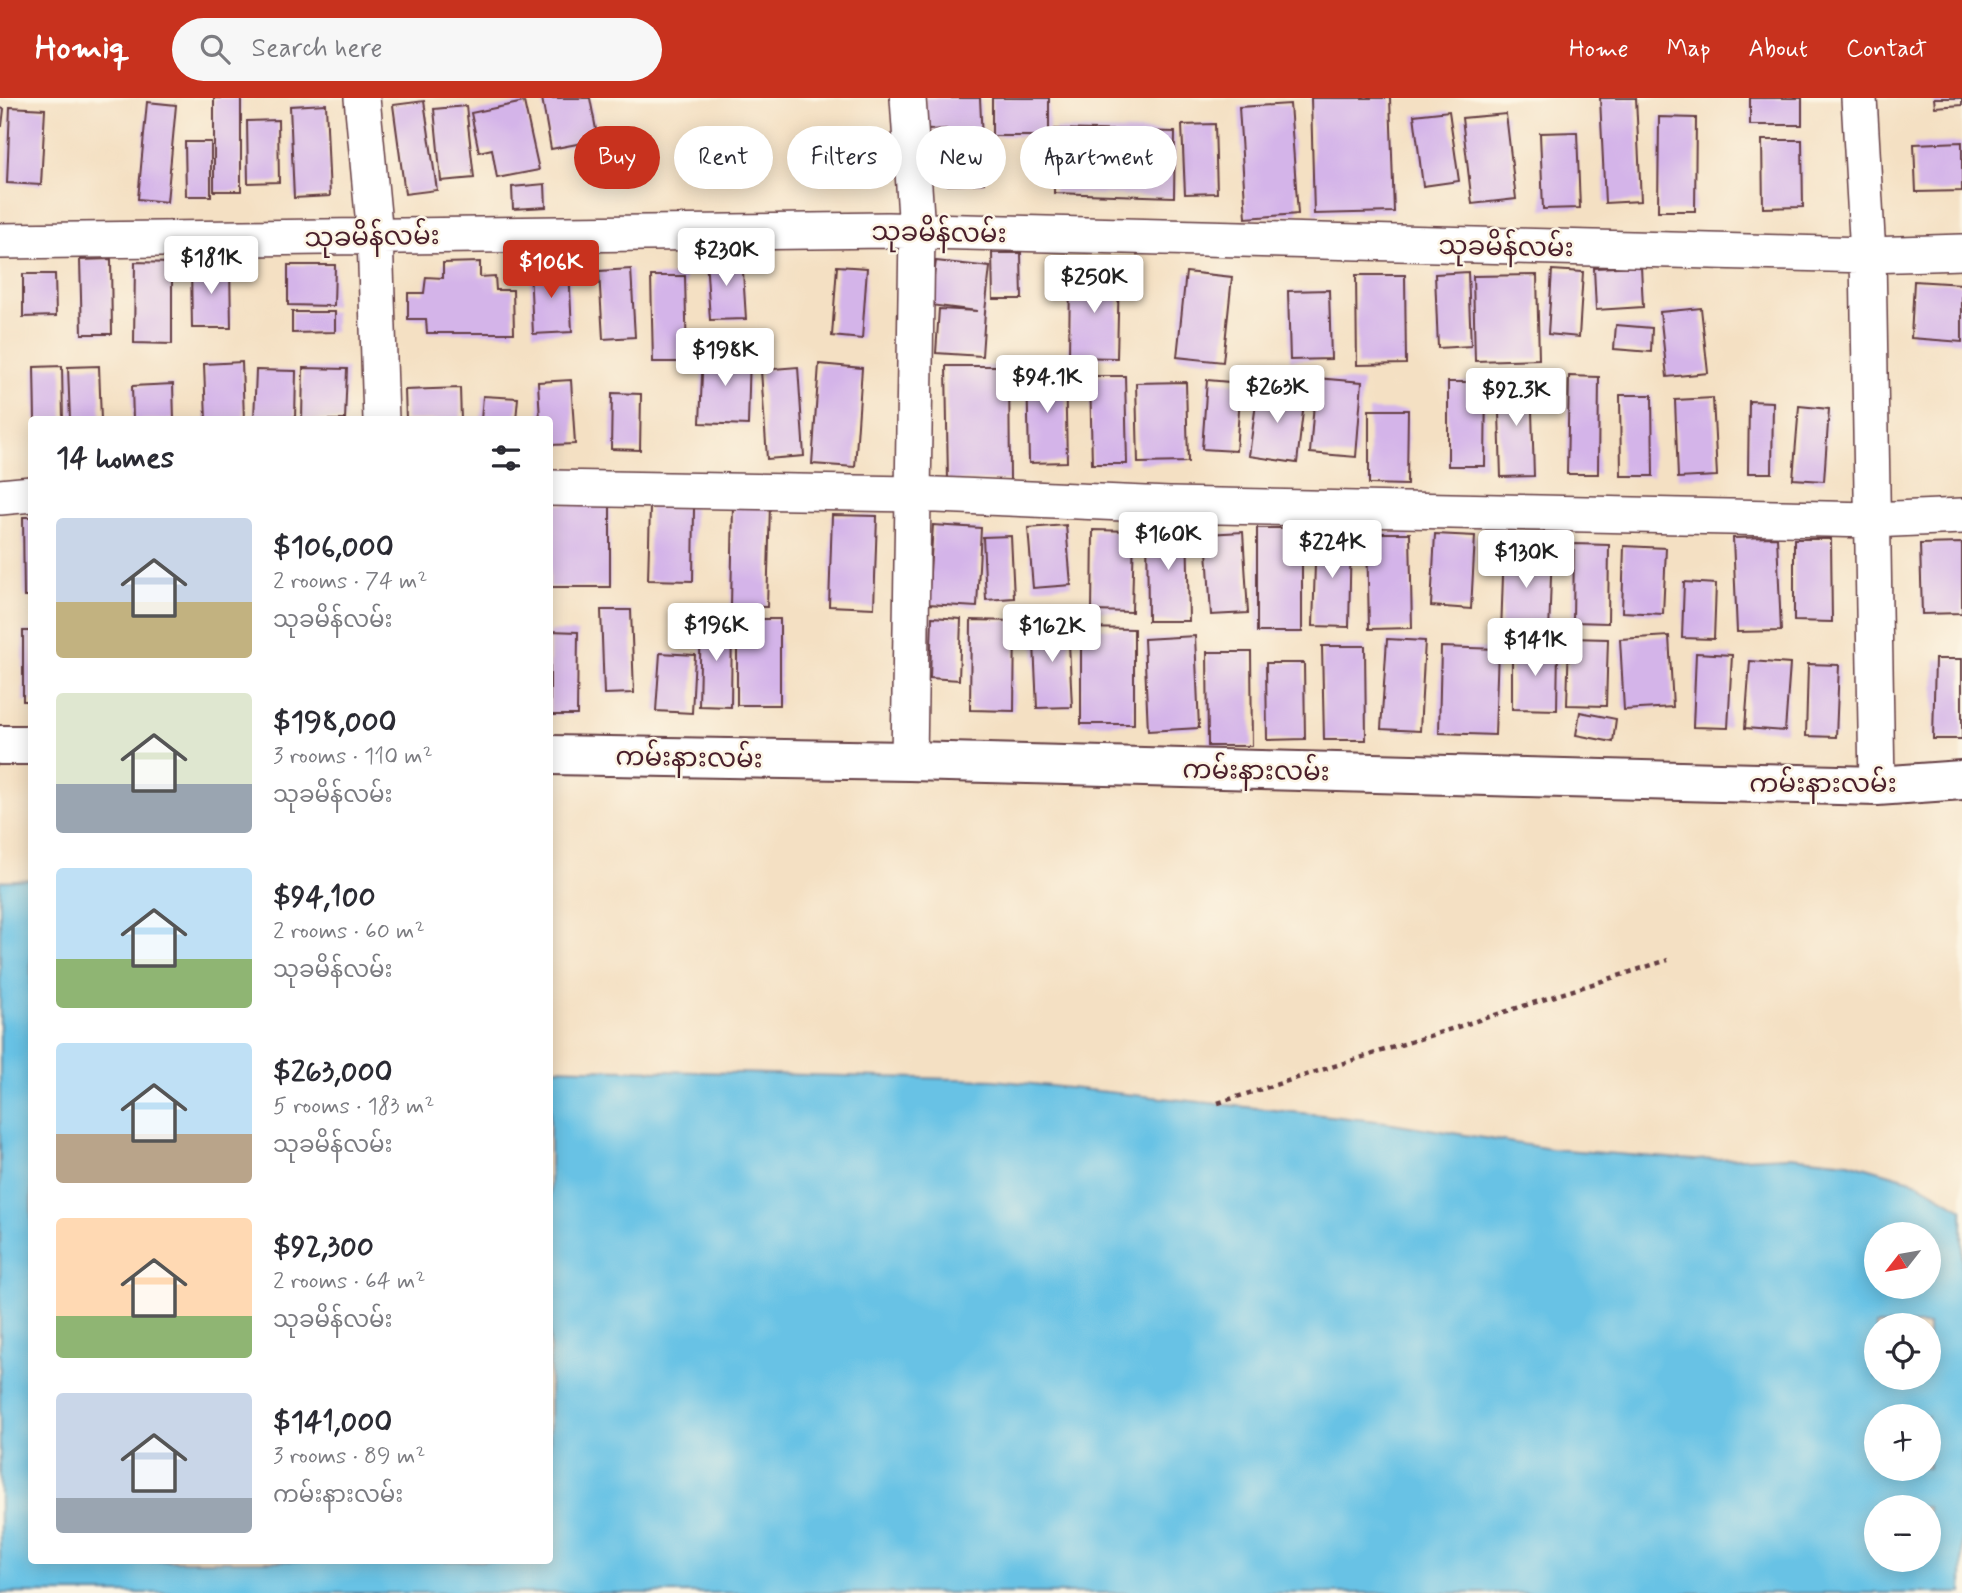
<!DOCTYPE html>
<html lang="en">
<head>
<meta charset="utf-8">
<style>
	body { margin:0; font-family:Mynerve,"Noto Sans Myanmar",sans-serif; background:#f7f7f7; color:#2b2b33; height:100vh; display:flex; flex-direction:column; font-size:26px; white-space:nowrap }
	* { box-sizing:border-box; margin:0 }
	p { font-size:23px; color:#7c7c81 }
	.icon { flex:none; width:38px; height:38px; fill:none; stroke:currentColor; stroke-width:2; stroke-linecap:round; stroke-linejoin:round }
	.map { position:relative; flex:1; overflow:hidden }
	.panel { position:absolute; left:28px; top:318px; width:525px; height:1148px; display:flex; flex-direction:column; background:#fff; border-radius:7px; box-shadow:0 4px 18px #0003 }
	.panel>* { flex:none }
	.guide { position:absolute; left:574px; top:28px; width:665px; height:63px; display:flex; gap:14px }
	.needle { width:46px; rotate:239deg }
	.buttons { position:absolute; left:1864px; top:1124px; display:grid; gap:14px }
	.buttons a { display:grid; place-items:center; width:77px; height:77px; border-radius:50%; background:#fff; box-shadow:0 4px 18px #0003; font-size:35px }
	.price { position:absolute; translate:-50% -60px; padding:0 16px; border-radius:7px; background:#fff; color:#222; font-size:23px; line-height:46px; filter:drop-shadow(0 2px 4px #0008) }
	.price::after { content:''; position:absolute; left:50%; top:42px; width:21px; height:16px; margin-left:-10px; background:inherit; clip-path:polygon(0 0,100% 0,50% 100%) }
	.price.current { background:#c8321e; color:#fff }
	ul { padding:0; list-style:none }
	li { display:flex; align-items:center; gap:21px; height:175px; padding:0 28px }
	li span { display:grid; place-items:center; flex:none; width:196px; height:140px; border-radius:7px; color:#555 }
	li>.icon { margin-inline-start:auto }
	span .icon { width:84px; height:84px; fill:#fffc; stroke-width:1 }
	li b { font-size:30px }
	h2 { display:flex; justify-content:space-between; align-items:center; height:84px; padding:0 28px; font-size:30px }
	.pill { padding:0 24px; border-radius:32px; background:#fff; box-shadow:0 4px 18px #0003; font-size:24px; line-height:63px }
	.pill.current { background:#c8321e; color:#fff }
	header { display:flex; align-items:center; gap:42px; box-sizing:border-box; height:98px; padding:0 35px; background:#c8321e; color:#fff }
	header strong { font-size:33px }
	nav { display:flex; gap:38px; margin-inline-start:auto; font-size:24px }
	.search { width:490px; height:63px; background:#f7f7f7; display:flex; align-items:center; gap:18px; box-sizing:border-box; padding:0 24px; border-radius:38px; color:#7c7c81; font-size:26px }
	.map>svg:first-child { display:block }
	.water { fill:#68c2e5; stroke:#597088; stroke-width:2; fill-rule:evenodd }
	.building { fill:#d4b4e9 }
	.lines { fill:none; stroke-linecap:round; stroke-linejoin:round }
	.street-casing { stroke:#643c42; stroke-width:38 }
	.primary-casing { stroke:#643c42; stroke-width:42 }
	.path { stroke:#643c42; stroke-width:4.5; stroke-dasharray:5 5; stroke-linecap:butt }
	.street { stroke:#fff; stroke-width:35 }
	.primary { stroke:#fff; stroke-width:38 }
	.labels { text-anchor:middle; stroke-width:5; stroke-linejoin:round; paint-order:stroke }
	.street-label { font-size:26px; fill:#4a1f2b; stroke:#fcf5e5 }
</style>
</head>
<body>
<header>
<strong>Homiq</strong>
<div class="search"><svg class="icon" aria-label="search" viewBox="0 0 24 24"><circle cx="10" cy="10" r="6"/><path d="M15 15l6 6"/></svg>Search here</div>
<nav><a>Home</a><a>Map</a><a>About</a><a>Contact</a></nav>
</header>
<div class="map">
<svg width="1962" height="1495" viewBox="0 0 1962 1495">
	<rect width="100%" height="100%" fill="#fcf5e5"/>
	<filter id="ink" filterUnits="userSpaceOnUse"><feTurbulence type="fractalNoise" baseFrequency=".0143" numOctaves="2"/><feDisplacementMap in="SourceGraphic" scale="14" xChannelSelector="R" yChannelSelector="G"/><feConvolveMatrix kernelMatrix="1 2 1 2 8 2 1 2 1" color-interpolation-filters="sRGB"/></filter>
	<filter id="wash" filterUnits="userSpaceOnUse"><feTurbulence type="fractalNoise" baseFrequency=".00686" numOctaves="4" result="noise"/><feDisplacementMap in="SourceGraphic" scale="28" xChannelSelector="R" yChannelSelector="G"/><feGaussianBlur stdDeviation="1.57" result="paint"/><feColorMatrix in="noise" values="0 0 0 0 0 0 0 0 0 0 0 0 0 0 0 0 0 1.4 0 .05"/><feComposite in="paint" operator="in"/></filter>
	<g filter="url(#wash)">
		<rect width="100%" height="100%" fill="#f4e0c3"/>
		<path class="water" d="M31,781L32,1463H550V970L994,982L1386,1024L1551,1051L1695,1062L1789,1058L1849,1064L1915,1083L1962,1111V1495H0V783ZM1876,1136H1928V1188H1876ZM1876,1227H1928V1279H1876ZM1876,1318H1928V1370H1876ZM1876,1409H1928V1461H1876Z"/>
		<g id="blocks">
			<path class="building" d="M214,0H241V93H214Z
				M542,0H590L598,42L551,51Z
				M925,0H980L984,85L948,87L946,31L927,32Z
				M992,0H1049V38H992Z
				M1311,0H1390L1394,114L1314,116Z
				M1600,0H1636L1641,103L1605,105Z
				M1750,0H1802V27H1750Z
				M1934,0H1962V7L1935,9Z
				M424,3L437,92L405,96L393,7Z
				M147,4L176,7L167,104L138,101Z
				M524,4L539,72L497,80L492,51L479,54L471,15Z
				M326,6L330,98L294,100L290,8Z
				M1290,6L1298,116L1246,120L1239,9Z
				M466,8L474,80L441,83L434,11Z
				M10,9L45,11L41,87L7,85Z
				M0,10L4,11L2,28H0Z
				M1449,13L1459,83L1423,88L1414,17Z
				M1506,16L1516,101L1472,106L1462,20Z
				M1659,19L1696,20L1695,113H1658Z
				M278,22L279,84L248,85L247,23Z
				M1215,26L1217,95L1185,96L1182,27Z
				M1055,31L1175,34L1174,99L1054,95Z
				M1577,34L1580,110L1543,111L1540,35Z
				M1762,42H1802L1803,109L1763,110Z
				M185,44H211V98H186Z
				M1962,44V93L1916,94L1914,46Z
				M545,86L546,109L513,111L512,89Z
				M992,155H1021L1022,201H993Z
				M742,158L746,221L710,222L706,160Z
				M111,161L112,236H82L80,162Z
				M936,163L990,169L985,214L982,258L936,255L939,211L977,213L930,207Z
				M135,164L172,165V246L134,245Z
				M480,164V179L495,178L496,192H513L514,235H427L426,221H408V195H424L426,179L443,180V165Z
				M230,166L231,230H192L191,167Z
				M288,167H335L334,208L288,207Z
				M837,168L867,170L862,241L832,238Z
				M1641,168L1643,209L1596,212L1594,170Z
				M569,169L572,234L533,236L530,171Z
				M631,171L635,239L603,241L599,173Z
				M1552,172L1583,174L1579,239L1548,236Z
				M1070,174L1119,175L1117,260L1069,259Z
				M1186,174L1232,179L1223,264L1177,259Z
				M1468,174L1471,248L1438,250L1435,176Z
				M23,176H55L56,218L23,219Z
				M1356,177H1405L1406,266L1357,267Z
				M1537,177L1539,261L1475,263L1473,178Z
				M651,178H685L687,264H653Z
				M1914,183L1962,186V244L1911,240Z
				M1329,192L1331,261L1290,262L1288,193Z
				M1701,210L1708,275L1667,279L1660,214Z
				M292,214H335V234L292,235Z
				M1616,227L1652,230L1651,254L1614,251Z
				M703,253L750,255L748,327L700,325Z
				M242,264L244,322H206L204,266Z
				M819,266L862,270L855,369L812,366Z
				M62,268L63,322H35L34,269Z
				M99,268L101,322H70L68,269Z
				M946,268H1009L1010,382L948,383Z
				M798,269L804,358L767,361L761,272Z
				M1065,269L1067,364L1029,365L1027,270Z
				M303,270L347,271L345,322H302Z
				M256,272L296,273L295,322H254Z
				M1090,278H1125L1127,366H1092Z
				M1569,278L1599,279L1598,376H1567Z
				M1316,280L1362,284L1356,359L1310,355Z
				M1531,281L1534,378L1501,379L1498,282Z
				M571,282L575,346L550,347V322H540L538,284Z
				M1207,282L1241,285L1236,353L1202,351Z
				M1186,284L1188,364L1138,365L1136,285Z
				M1448,284H1486L1485,368H1448Z
				M173,286L174,322H133L132,288Z
				M460,290L461,322H406L405,292Z
				M1258,290L1305,296L1297,365L1249,358Z
				M612,295L641,296L640,352L611,351Z
				M1620,297H1652L1653,378H1621Z
				M483,298L518,300L516,322H481Z
				M1713,300L1717,378L1678,380L1675,302Z
				M1749,303L1773,304L1772,375H1748Z
				M1799,308L1829,311L1824,383L1793,381Z
				M1369,312H1408L1407,387L1369,386Z
				M550,406H610V489H550Z
				M733,406L770,407L767,509L731,508Z
				M650,409L694,410L693,483L648,482Z
				M832,417L877,418L874,510L829,508Z
				M23,419H32V499H24Z
				M1147,424H1187L1189,523H1148Z
				M933,427L981,430L977,509L928,506Z
				M1066,427L1071,487L1033,490L1028,430Z
				M1257,430H1302V534H1257Z
				M1093,432L1134,433L1132,514L1092,513Z
				M1243,434L1248,515L1211,517L1206,436Z
				M1316,435L1351,437L1349,529L1313,528Z
				M1367,435H1410L1412,530L1369,531Z
				M1435,436L1475,438L1471,511L1431,508Z
				M1011,438L1014,500L986,502L983,439Z
				M1777,439L1781,533L1737,534L1733,440Z
				M1794,441H1831L1832,524L1794,523Z
				M1962,445V515L1922,516L1920,446Z
				M1574,446L1609,447L1608,525L1573,524Z
				M1624,448L1666,450L1663,516L1622,514Z
				M1504,449L1552,450L1549,536L1501,535Z
				M1684,484L1716,486L1714,541L1682,540Z
				M601,512H631L634,595L604,596Z
				M932,519L961,521L959,582L930,580Z
				M701,520L732,521L731,609L699,608Z
				M737,521H780V607H737Z
				M971,522L1015,523L1014,613L970,612Z
				M1068,523L1072,609L1037,610L1033,524Z
				M1081,530L1134,531V626H1081Z
				M23,533H32V603H23Z
				M550,533L578,534L577,617H550Z
				M1195,538L1199,630L1148,633L1144,541Z
				M1669,538L1673,609L1624,612L1620,541Z
				M1569,540L1608,541L1606,608L1567,607Z
				M1387,541L1425,543L1420,633L1381,631Z
				M1322,548H1365L1366,642H1324Z
				M1512,548L1558,549L1557,612L1512,611Z
				M1441,549L1498,551L1495,637L1439,635Z
				M1207,554H1251L1252,648H1208Z
				M660,555L695,557L692,615L656,613Z
				M1696,555L1732,557L1728,630L1693,629Z
				M1935,561H1962V641H1933Z
				M1750,563L1790,566L1785,633L1745,630Z
				M1266,565H1304L1305,641L1267,642Z
				M1808,566L1839,567L1836,639L1806,638Z
				M1580,614L1616,621L1613,644L1576,637Z"/>
		</g>
	</g>
	<g filter="url(#ink)">
		<use href="#blocks" fill-opacity="0" stroke="#643c42" stroke-width="2"/>
		<g class="lines">
			<defs>
				<path id="street" d="M362,0L375,138L381,322
					M908,0L917,133L909,663
					M1859,0L1868,157L1877,688
					M0,143L887,132L1868,157L1962,154
					M550,390L913,396L1169,407L1872,422L1962,418
					M0,399L32,396"/>
				<path id="primary" d="M0,647H32
					M550,657L909,663L1877,688L1962,682"/>
			</defs>
			<use href="#street" class="street-casing"/>
			<use href="#primary" class="primary-casing"/>
			<path class="path" d="M1218,1005L1668,862"/>
			<use href="#street" class="street"/>
			<use href="#primary" class="primary"/>
		</g>
	</g>
	<g class="labels">
		<g class="street-label">
			<text transform="translate(939 134) rotate(1)" y="9">သုခမိန်လမ်း</text>
			<text transform="translate(372 138) rotate(-1)" y="9">သုခမိန်လမ်း</text>
			<text transform="translate(1506 148) rotate(1)" y="9">သုခမိန်လမ်း</text>
			<text transform="translate(689 659) rotate(1)" y="9">ကမ်းနားလမ်း</text>
			<text transform="translate(1256 672) rotate(1)" y="9">ကမ်းနားလမ်း</text>
			<text x="1823" y="694">ကမ်းနားလမ်း</text>
		</g>
	</g>
</svg>
<div class="buttons">
<a><svg class="needle" viewBox="-14 -14 28 28"><path d="M0-13l5 13h-10z" fill="#e53935"/><path d="M0 13l5-13h-10z" fill="#7c7c81"/></svg></a>
<a><svg class="icon" aria-label="locate" viewBox="0 0 24 24"><circle cx="12" cy="12" r="6"/><path d="M12 2v4M12 18v4M2 12h4M18 12h4"/></svg></a>
<a>+</a>
<a>−</a>
</div>
<b class="price" style="left:726px;top:190px">$230K</b>
<b class="price" style="left:211px;top:198px">$181K</b>
<b class="price current" style="left:551px;top:202px">$106K</b>
<b class="price" style="left:1094px;top:217px">$250K</b>
<b class="price" style="left:725px;top:290px">$198K</b>
<b class="price" style="left:1047px;top:317px">$94.1K</b>
<b class="price" style="left:1277px;top:327px">$263K</b>
<b class="price" style="left:1516px;top:330px">$92.3K</b>
<b class="price" style="left:1168px;top:474px">$160K</b>
<b class="price" style="left:1332px;top:482px">$224K</b>
<b class="price" style="left:1526px;top:492px">$130K</b>
<b class="price" style="left:716px;top:565px">$196K</b>
<b class="price" style="left:1052px;top:566px">$162K</b>
<b class="price" style="left:1535px;top:580px">$141K</b>
<div class="guide">
<a class="pill current">Buy</a>
<a class="pill">Rent</a>
<a class="pill">Filters</a>
<a class="pill">New</a>
<a class="pill">Apartment</a>
</div>
<section class="panel">
<h2>14 homes<svg class="icon" aria-label="filters" viewBox="0 0 24 24"><path d="M4 7h16M4 17h16"/><circle cx="9" cy="7" r="2"/><circle cx="15" cy="17" r="2"/></svg></h2>
<ul>
<li><span style="background:linear-gradient(#c9d6e8 60%,#c2b280 0)"><svg class="icon" aria-label="home" viewBox="0 0 24 24"><path d="M3 11l9-7 9 7M6 9v11h12V9"/></svg></span><div><b>$106,000</b><p>2 rooms · 74 m²</p><p>သုခမိန်လမ်း</p></div></li>
<li><span style="background:linear-gradient(#dfe7d0 65%,#9aa5b1 0)"><svg class="icon" aria-label="home" viewBox="0 0 24 24"><path d="M3 11l9-7 9 7M6 9v11h12V9"/></svg></span><div><b>$198,000</b><p>3 rooms · 110 m²</p><p>သုခမိန်လမ်း</p></div></li>
<li><span style="background:linear-gradient(#bfe0f5 65%,#8fb573 0)"><svg class="icon" aria-label="home" viewBox="0 0 24 24"><path d="M3 11l9-7 9 7M6 9v11h12V9"/></svg></span><div><b>$94,100</b><p>2 rooms · 60 m²</p><p>သုခမိန်လမ်း</p></div></li>
<li><span style="background:linear-gradient(#bfe0f5 65%,#b9a48a 0)"><svg class="icon" aria-label="home" viewBox="0 0 24 24"><path d="M3 11l9-7 9 7M6 9v11h12V9"/></svg></span><div><b>$263,000</b><p>5 rooms · 183 m²</p><p>သုခမိန်လမ်း</p></div></li>
<li><span style="background:linear-gradient(#ffd9b3 70%,#8fb573 0)"><svg class="icon" aria-label="home" viewBox="0 0 24 24"><path d="M3 11l9-7 9 7M6 9v11h12V9"/></svg></span><div><b>$92,300</b><p>2 rooms · 64 m²</p><p>သုခမိန်လမ်း</p></div></li>
<li><span style="background:linear-gradient(#c9d6e8 75%,#9aa5b1 0)"><svg class="icon" aria-label="home" viewBox="0 0 24 24"><path d="M3 11l9-7 9 7M6 9v11h12V9"/></svg></span><div><b>$141,000</b><p>3 rooms · 89 m²</p><p>ကမ်းနားလမ်း</p></div></li>
</ul>
</section>
</div>
</body>
</html>
